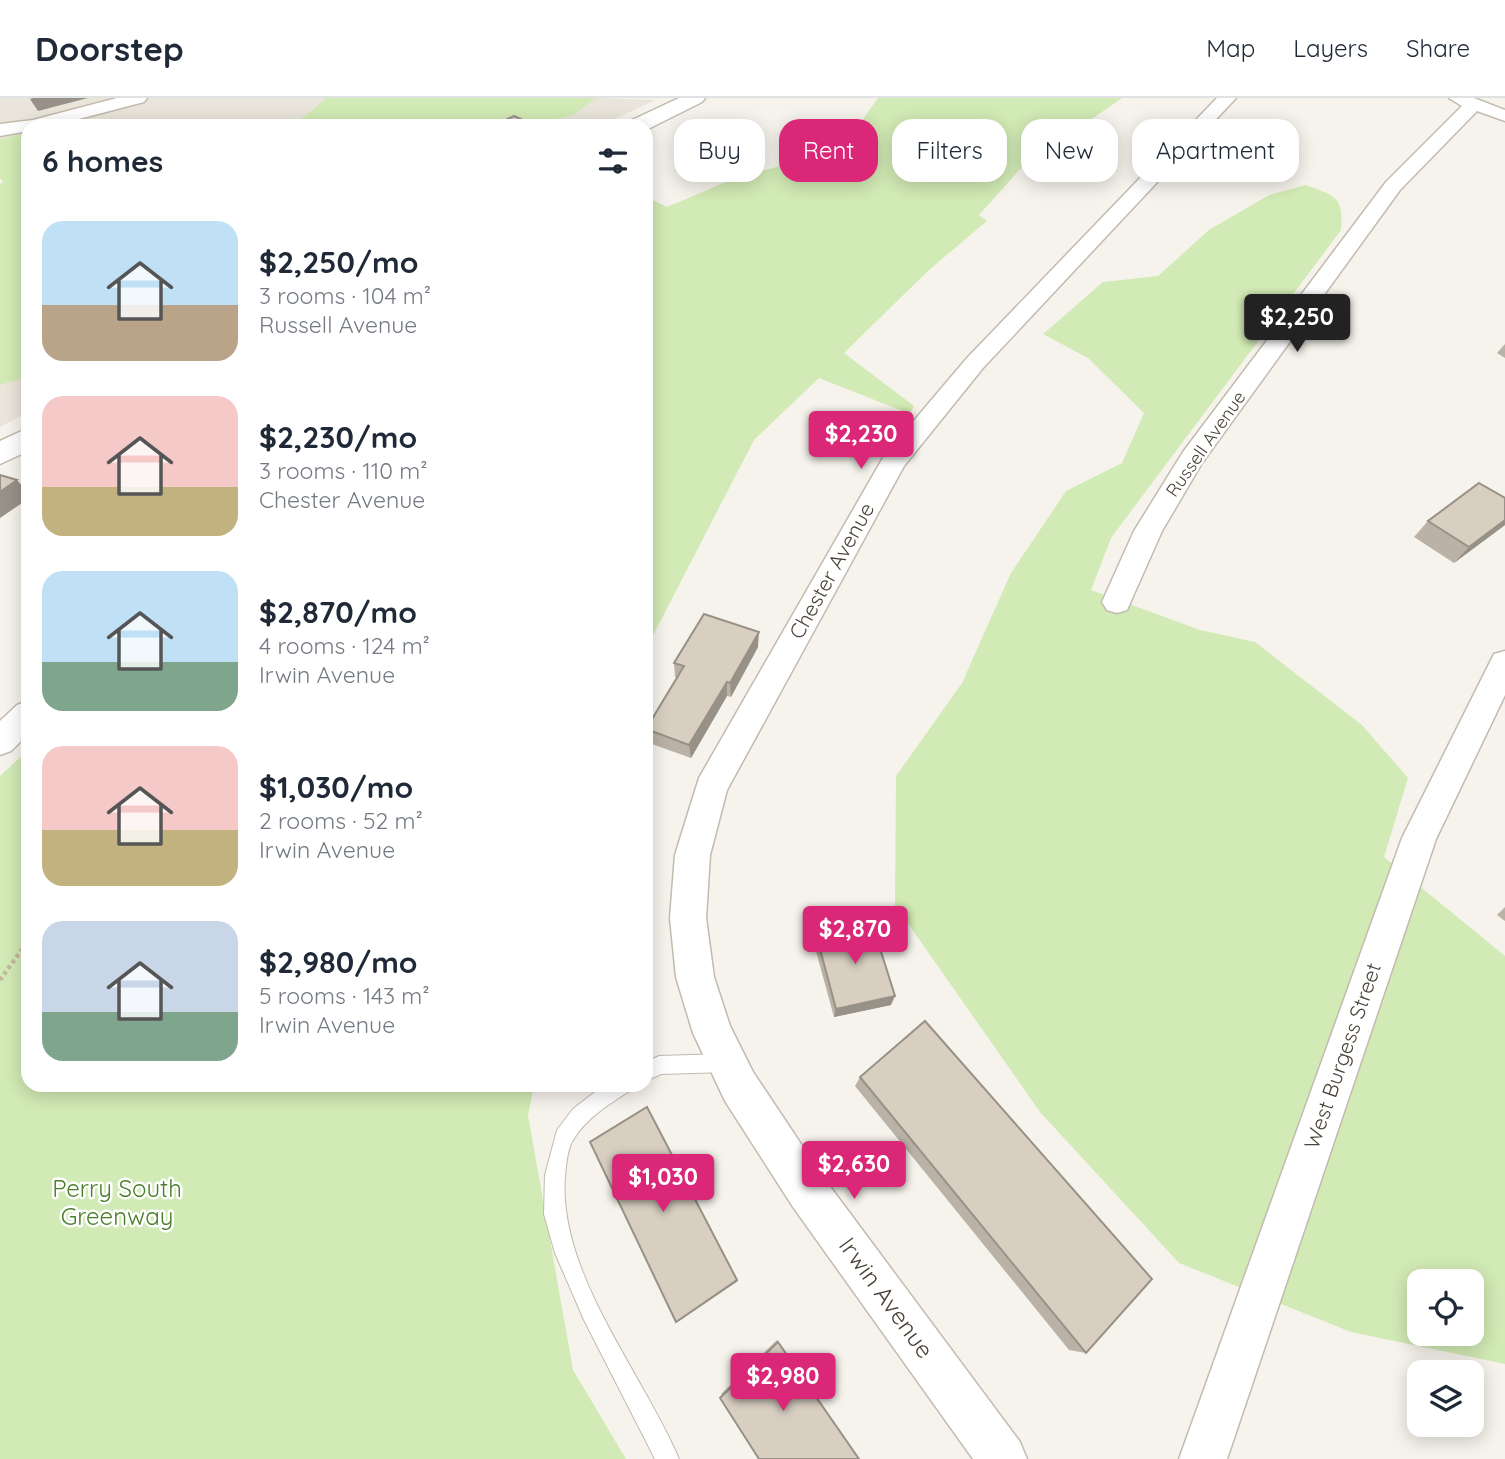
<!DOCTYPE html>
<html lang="en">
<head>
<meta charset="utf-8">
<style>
	body { margin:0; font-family:Quicksand,sans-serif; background:#f2f2f3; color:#1f2937; height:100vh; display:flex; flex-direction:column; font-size:26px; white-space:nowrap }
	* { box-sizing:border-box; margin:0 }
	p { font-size:23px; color:#747a83 }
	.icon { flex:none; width:38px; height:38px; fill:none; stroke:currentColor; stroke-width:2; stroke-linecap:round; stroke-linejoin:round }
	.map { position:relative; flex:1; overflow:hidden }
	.sheet { position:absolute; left:21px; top:21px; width:632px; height:973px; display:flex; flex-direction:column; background:#fff; border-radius:21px; box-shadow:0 4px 18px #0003 }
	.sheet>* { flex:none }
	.top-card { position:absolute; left:674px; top:21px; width:665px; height:63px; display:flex; gap:14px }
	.fabs { position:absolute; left:1407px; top:1171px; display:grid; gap:14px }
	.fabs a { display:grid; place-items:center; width:77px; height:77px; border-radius:14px; background:#fff; box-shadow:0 4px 18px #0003; font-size:35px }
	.price { position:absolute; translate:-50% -60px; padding:0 16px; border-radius:7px; background:#db2777; color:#fff; font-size:23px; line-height:46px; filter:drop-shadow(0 2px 4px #0008) }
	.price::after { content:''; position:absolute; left:50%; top:42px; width:21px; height:16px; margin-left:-10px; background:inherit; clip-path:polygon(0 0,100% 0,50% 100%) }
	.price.on { background:#222; color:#fff }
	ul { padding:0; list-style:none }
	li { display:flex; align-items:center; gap:21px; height:175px; padding:0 21px }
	li span { display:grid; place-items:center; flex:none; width:196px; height:140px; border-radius:21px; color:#555 }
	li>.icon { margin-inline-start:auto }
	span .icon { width:84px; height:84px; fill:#fffc; stroke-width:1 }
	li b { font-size:30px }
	h2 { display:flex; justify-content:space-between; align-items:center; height:84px; padding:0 21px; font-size:30px }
	.pill { padding:0 24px; border-radius:21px; background:#fff; box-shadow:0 4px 18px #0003; font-size:24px; line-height:63px }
	.pill.on { background:#db2777; color:#fff }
	header { display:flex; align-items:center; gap:42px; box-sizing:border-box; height:98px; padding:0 35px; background:#fff; border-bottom:2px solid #e0e1e3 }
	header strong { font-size:33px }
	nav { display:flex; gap:38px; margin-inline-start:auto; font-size:24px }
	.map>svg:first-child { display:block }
	.residential { fill:#eae5da }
	.green { fill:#d2eab5; fill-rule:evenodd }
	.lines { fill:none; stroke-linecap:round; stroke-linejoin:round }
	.service-casing { stroke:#c2bbae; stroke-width:2 }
	.minor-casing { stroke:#c2bbae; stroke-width:3 }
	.tertiary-casing { stroke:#c2bbae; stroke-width:3 }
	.path { stroke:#c4b79f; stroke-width:4.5; stroke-dasharray:3.5 3.5; stroke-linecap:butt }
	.service { fill:#fff; fill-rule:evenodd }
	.minor { fill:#fff; fill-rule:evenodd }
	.tertiary { fill:#fff; fill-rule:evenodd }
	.wall { fill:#bab2a6 }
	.shaded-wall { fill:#979187 }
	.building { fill:#d8cfc1; stroke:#979187; stroke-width:2 }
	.labels { text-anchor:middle; stroke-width:5; stroke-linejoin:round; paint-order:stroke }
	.far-street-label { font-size:18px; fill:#4b4439; stroke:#fff }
	.street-label { font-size:21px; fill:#4b4439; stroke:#fff }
	.near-park-label { font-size:24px; fill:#4a7f2a; stroke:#fff }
	.near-street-label { font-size:24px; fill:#4b4439; stroke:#fff }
</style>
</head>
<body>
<header>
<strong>Doorstep</strong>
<nav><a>Map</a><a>Layers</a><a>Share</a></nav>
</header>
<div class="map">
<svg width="1505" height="1361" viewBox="0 0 1505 1361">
	<rect width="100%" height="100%" fill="#f6f3ec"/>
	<path class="residential" d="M0,0H326L305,18L284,28H28V34L0,41Z
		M595,0L655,2L600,28H534L552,24Z
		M28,279V314L0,329V287Z"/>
	<path class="green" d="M326,0H595L575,16L534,28H284L305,18Z
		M878,0H1122L1022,69L979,117L987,123L929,172L844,255L914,308L910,316L819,280L754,342L646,551V99L667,109L733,81L826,55L854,34Z
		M28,34V279L0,287V86L3,84L0,80V41Z
		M1306,87C1335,98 1344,98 1341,132L1111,440L1091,492L1200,532L1255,544L1362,627L1408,680L1384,759L1505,858V1266L1351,1234L1179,1165L1040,1014L895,807L896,678L962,585L1011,475L1066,393L1122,365L1144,315L1088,260L1043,236L1103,184L1158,178L1209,132L1269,97ZM1419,1183H1472V1236H1419Z
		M28,652V987H534L528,1017L573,1272L626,1361H0V678Z"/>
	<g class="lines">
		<defs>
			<path id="service" d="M726,956L733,958L735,965L733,972L726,974L661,976L646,983V964L659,958Z
				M604,987H631L628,994C609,1006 587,1020 575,1039C569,1047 567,1059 566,1069C552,1168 642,1273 679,1361H655L584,1222L555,1155L544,1116L545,1077L557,1032L573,1011Z"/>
			<path id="minor" d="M117,0H147L144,4L52,28H28V33L0,38V26L33,22Z
				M1217,0H1236L983,270L904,368L727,692L710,757L706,820L714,879L730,928L753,974L823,1079L1020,1344L1027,1361H973L793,1109L725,1003L693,935L676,879L670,820L675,757L699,680L884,358L967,260Z
				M1449,0H1474L1505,12V23L1477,13L1400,92L1202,365L1162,433L1127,512L1117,515L1107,512L1102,504L1134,433L1183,354L1386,84L1462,8Z
				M1505,553V597L1436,741L1227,1361H1179L1402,740L1494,556Z
				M28,603V636L11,653L0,657V623L17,607Z"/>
			<path id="tertiary" d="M679,0H705L702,4L646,32V28H627L630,23Z
				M28,330V353L0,366V343Z"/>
		</defs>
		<use href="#service" class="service-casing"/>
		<use href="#minor" class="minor-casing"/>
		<use href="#tertiary" class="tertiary-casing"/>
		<path class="path" d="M0,882L28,843"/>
		<use href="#service" class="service"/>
		<use href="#minor" class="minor"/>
		<use href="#tertiary" class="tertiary"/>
	</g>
	<path class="wall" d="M1505,246V260L1497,255Z
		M1505,400V427L1454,465L1414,439L1428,423Z
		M758,549L731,599L727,598L691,660L649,645L646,631L677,580L675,579L674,565Z
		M1505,809V823L1497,817Z
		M816,836L891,907L834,919L814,846Z
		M860,979L1086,1255L1069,1252L855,988Z
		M777,1242L859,1361L720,1300L722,1295Z"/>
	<path class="shaded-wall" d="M33,0H88L38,13L30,1Z
		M17,382L28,394V401L0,420V394Z
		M1505,422V427L1454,465L1469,449Z
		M759,534L758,549L731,599L730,585Z
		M727,584V598L691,660L689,647Z
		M895,898L891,907L834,919L836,911Z
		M647,1009L738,1183L679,1223L676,1224Z"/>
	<path class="building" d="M514,18L536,28H486L492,25L495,27Z
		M0,377L17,382L0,394Z
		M1479,385L1505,400V422L1469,449L1428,423Z
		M704,516L759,534L730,585L727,584L689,647L646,631L684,568L674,565Z
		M872,825L895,898L836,911L816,836Z
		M925,923L1152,1181L1086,1255L860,979Z
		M647,1009L737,1182L676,1224L590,1044Z
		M778,1244L859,1361H759L720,1300Z"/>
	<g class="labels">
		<g class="far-street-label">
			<text transform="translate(1206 346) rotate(-55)" y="6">Russell Avenue</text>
		</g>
		<g class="street-label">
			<text transform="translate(832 473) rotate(-61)" y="7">Chester Avenue</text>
			<text transform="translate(1343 958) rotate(-71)" y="7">West Burgess Street</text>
		</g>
		<g class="near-park-label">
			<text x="117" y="1099">Perry South<tspan x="117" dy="28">Greenway</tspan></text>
		</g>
		<g class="near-street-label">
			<text transform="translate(886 1200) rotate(54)" y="8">Irwin Avenue</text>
		</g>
	</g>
</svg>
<div class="fabs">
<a><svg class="icon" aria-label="locate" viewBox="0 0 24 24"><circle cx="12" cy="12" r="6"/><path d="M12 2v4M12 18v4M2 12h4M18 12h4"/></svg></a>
<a><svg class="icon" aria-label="layers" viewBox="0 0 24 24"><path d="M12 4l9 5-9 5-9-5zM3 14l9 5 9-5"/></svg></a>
</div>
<b class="price on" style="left:1297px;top:256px">$2,250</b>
<b class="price" style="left:861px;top:373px">$2,230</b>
<b class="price" style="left:855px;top:868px">$2,870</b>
<b class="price" style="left:854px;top:1103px">$2,630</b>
<b class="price" style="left:663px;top:1116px">$1,030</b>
<b class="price" style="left:783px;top:1315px">$2,980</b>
<div class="top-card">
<a class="pill">Buy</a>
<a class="pill on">Rent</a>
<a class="pill">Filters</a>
<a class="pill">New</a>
<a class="pill">Apartment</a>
</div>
<section class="sheet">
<h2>6 homes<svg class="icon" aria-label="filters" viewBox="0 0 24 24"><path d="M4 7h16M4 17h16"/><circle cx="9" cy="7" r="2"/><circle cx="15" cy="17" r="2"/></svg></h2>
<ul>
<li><span style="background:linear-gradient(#bfe0f5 60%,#b9a48a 0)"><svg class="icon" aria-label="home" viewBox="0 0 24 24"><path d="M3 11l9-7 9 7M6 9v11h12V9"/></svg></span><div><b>$2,250/mo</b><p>3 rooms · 104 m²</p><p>Russell Avenue</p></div></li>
<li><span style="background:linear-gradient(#f6c9c9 65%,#c2b280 0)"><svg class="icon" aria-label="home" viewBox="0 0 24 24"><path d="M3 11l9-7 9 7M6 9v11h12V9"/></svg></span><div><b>$2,230/mo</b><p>3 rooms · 110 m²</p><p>Chester Avenue</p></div></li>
<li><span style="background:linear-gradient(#bfe0f5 65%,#7fa58c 0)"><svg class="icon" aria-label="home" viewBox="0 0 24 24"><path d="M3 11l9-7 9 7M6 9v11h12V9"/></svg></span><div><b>$2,870/mo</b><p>4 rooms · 124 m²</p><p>Irwin Avenue</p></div></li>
<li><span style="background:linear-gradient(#f6c9c9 60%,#c2b280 0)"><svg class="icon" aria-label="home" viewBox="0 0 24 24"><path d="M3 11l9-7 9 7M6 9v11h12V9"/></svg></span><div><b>$1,030/mo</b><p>2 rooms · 52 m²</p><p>Irwin Avenue</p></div></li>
<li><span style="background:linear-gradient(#c9d6e8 65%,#7fa58c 0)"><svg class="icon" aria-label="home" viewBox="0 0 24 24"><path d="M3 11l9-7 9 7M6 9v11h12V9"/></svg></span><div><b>$2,980/mo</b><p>5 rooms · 143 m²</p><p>Irwin Avenue</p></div></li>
</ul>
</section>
</div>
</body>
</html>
